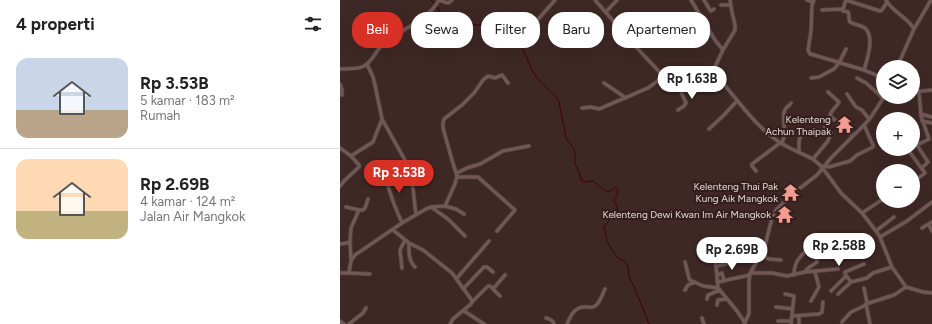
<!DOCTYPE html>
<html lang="id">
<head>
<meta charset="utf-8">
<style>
	body { margin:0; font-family:Figtree,sans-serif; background:#f6f6f6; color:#222; height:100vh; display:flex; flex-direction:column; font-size:15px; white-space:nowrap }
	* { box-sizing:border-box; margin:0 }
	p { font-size:13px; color:#767676 }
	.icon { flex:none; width:22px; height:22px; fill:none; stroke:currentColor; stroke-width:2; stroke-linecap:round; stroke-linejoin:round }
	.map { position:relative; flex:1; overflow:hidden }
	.sheet { display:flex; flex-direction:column; background:#fff; width:340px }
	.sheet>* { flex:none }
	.guide { position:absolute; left:12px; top:12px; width:380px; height:36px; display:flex; gap:8px }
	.controls { position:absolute; left:536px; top:60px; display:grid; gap:8px }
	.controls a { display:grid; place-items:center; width:44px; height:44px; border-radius:50%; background:#fff; box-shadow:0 4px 16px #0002; font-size:20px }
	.price { position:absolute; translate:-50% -34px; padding:0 9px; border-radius:14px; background:#fff; color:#222; font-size:13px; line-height:26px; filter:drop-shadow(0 1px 2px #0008) }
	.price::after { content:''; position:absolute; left:50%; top:24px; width:12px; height:9px; margin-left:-6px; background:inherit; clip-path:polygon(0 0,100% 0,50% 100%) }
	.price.current { background:#d93025; color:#fff }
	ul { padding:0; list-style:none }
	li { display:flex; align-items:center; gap:12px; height:100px; padding:0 16px }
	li+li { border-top:1px solid #e0e0e0 }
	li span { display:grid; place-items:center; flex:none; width:112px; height:80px; border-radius:12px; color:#555 }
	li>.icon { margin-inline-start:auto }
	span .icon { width:48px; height:48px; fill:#fffc; stroke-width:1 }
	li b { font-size:17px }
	h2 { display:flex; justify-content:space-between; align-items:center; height:48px; padding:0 16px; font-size:17px }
	.chip { padding:0 14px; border-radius:16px; background:#fff; box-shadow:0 4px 16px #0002; font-size:14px; line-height:36px }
	.chip.current { background:#d93025; color:#fff }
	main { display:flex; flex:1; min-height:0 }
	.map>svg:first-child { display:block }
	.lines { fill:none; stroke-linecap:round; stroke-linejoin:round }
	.stream { stroke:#420103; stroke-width:1 }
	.minor-casing { stroke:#564442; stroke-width:4.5 }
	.minor { stroke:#725855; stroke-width:3 }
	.labels { text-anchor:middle; stroke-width:4; stroke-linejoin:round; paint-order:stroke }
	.poi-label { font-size:10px; fill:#e6d7d5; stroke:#331e1c; text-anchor:end }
</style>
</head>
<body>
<main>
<section class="sheet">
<h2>4 properti<svg class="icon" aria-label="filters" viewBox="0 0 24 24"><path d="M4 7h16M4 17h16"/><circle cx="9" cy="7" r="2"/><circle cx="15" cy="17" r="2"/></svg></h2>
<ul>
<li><span style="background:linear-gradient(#c9d6e8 65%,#b9a48a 0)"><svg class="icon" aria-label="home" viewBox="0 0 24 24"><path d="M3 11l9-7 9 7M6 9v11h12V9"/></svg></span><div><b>Rp 3.53B</b><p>5 kamar · 183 m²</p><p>Rumah</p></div></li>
<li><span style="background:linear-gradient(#ffd9b3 65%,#c2b280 0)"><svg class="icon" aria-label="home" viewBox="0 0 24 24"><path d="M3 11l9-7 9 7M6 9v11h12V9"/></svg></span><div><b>Rp 2.69B</b><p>4 kamar · 124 m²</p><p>Jalan Air Mangkok</p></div></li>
</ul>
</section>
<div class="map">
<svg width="592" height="324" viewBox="0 0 592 324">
	<rect width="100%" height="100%" fill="#3e2825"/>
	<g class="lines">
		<path class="stream" d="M91,0L94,3
			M97,6C103,17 99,28 115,29L120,24V19C129,16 127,22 133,24C138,27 144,23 149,24C156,27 161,36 167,41C171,44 177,44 182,47C187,56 189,66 195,75C201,84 210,90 217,98L219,102L226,138L234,149L235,155V164L239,172L241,180L244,182L253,181L267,192H269L276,187C279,192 277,196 274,200L277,207L278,209L264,227L267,241L272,250L278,258L284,261L288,266L289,277L294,286L309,324"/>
		<defs>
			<path id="minor" d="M99,0L107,3L110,2L112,0
				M255,0L296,47L328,81L337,83L367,72L372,73L377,76C397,99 414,125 439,142C450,149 461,153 473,159L481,166L501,193L522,213L536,231L540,237L552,267L566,287L583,292L592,293
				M351,0L375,40L383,50
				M364,0L370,10L371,11L374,9
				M467,0L473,2
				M474,0L472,5L471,31L468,50L470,54L474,55L524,70L543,78
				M506,0L503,9V11L508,12C510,16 508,19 510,22C515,25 520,25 525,28C535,37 527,60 524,70
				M506,0L540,11L542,10L547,2
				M546,0C553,13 568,17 574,29L557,67
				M381,5H391
				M482,10L503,9
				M266,12L277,0
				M172,14C178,19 187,29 195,23L215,0
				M574,29L591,0
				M27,64L33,77L35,85L42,119L71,171L76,215
				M0,69C8,68 18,70 24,66C32,62 36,51 42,45C60,29 87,22 99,0
				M372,73L383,50L395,30V25L392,12L390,0
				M471,78L479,77L494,69L499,63L506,49
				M517,78L526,83L543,98
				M573,78L576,71
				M264,83L286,98
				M337,83L346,103L344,106L338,110
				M0,84L2,90V95
				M488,92L499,102C497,107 490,111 490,116L497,122L505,128L513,136
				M573,92L592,90
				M507,94L516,107L522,110L529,119
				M242,108L251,107L259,109L308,88L323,77
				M581,114L592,117
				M582,121L592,123
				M485,127L491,118
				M369,129L383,116L397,101
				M442,143C448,132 440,115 446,108C447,107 451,104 451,103
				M577,145L588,162L582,168
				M573,147L589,139L581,116L579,91
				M0,148L11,156L19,165V167L4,181L0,186
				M570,149L569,151L574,158L585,173L573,182
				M459,152C459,139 457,135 470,131
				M11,156L33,142L42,119
				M473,159L488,141L491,133
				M484,166L489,167L510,161L517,155L533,147V145L524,125
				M42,169L54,204L62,223
				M416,171L412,166V164L440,143
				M117,173L127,168L140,164L163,151L189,146
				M35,175L42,169L50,165
				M117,177H138L175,210L157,231
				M105,206L116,209L124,214
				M6,207L19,210L11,228L10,242L11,259
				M91,207L108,219L125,236
				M19,210H23L25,208L28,199
				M522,213L543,199
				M589,225L592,231
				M582,228L592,222
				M53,230L69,243L83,250L112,273L131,299L132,302L131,304L113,319L110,324
				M536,231L554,217
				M540,237L567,221L592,202
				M69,243C69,252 68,260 75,267
				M0,244L7,243L10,242
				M421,255L429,259L441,260
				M374,256L376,266L378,288L397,311L405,323
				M345,262L349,278L350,280L363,286L378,288
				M376,266L386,264
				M62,268L60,250L65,240
				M465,272L467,269L477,262L476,257
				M0,273H8L9,272L11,261L15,255L62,223L86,209L91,207L105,206L115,184L117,176L112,160L103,128V123L104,119L122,105L134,93L143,80L148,76L155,78L162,75L168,83
				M8,273L30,274
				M410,273H432L447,276L465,272L498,269
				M377,275L382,273L384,281
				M454,275C454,269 456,261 461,256C464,252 468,251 471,247
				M117,278L149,241
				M378,282L410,275
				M511,282L505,274V272L524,264
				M524,288L527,303
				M123,289L144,267H147L153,272
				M153,289L165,275
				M345,290L348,285L355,282
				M491,291L506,276
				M445,294L454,296L451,324
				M498,294L511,282L527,278L533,273L552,267
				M367,299L368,295L380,290
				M471,301L479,287L475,272
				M132,302L148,286H150L160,296
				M377,305L378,300L387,299
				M436,307L453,309
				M124,311L144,324
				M452,316L479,314L482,312L483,302
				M206,318C210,319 213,320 214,324
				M362,318L364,324
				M0,321L4,324
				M438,321H451
				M502,322L511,312L526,305
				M9,324L23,313L26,308
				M227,324C231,315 235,306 246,307C249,307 253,308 255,306C260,303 262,295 265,289
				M404,324L409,314V281L410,273L424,250L432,218L436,210L450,196L477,175L491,158L526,123L531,117L544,97
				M459,324V316
				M530,324L526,304L554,295L566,287"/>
		</defs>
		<use href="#minor" class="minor-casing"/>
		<use href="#minor" class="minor"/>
	</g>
	<defs>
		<symbol id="temple-bare" viewBox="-9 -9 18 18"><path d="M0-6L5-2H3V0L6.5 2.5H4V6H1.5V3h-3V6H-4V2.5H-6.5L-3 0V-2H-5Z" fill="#f59c92" stroke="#331e1c" stroke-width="2.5" paint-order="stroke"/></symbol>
	</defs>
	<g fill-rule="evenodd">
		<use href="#temple-bare" x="492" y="112" width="25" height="25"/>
		<use href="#temple-bare" x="438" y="180" width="25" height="25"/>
		<use href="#temple-bare" x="432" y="202" width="25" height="25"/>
	</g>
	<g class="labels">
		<g class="poi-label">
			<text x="491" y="123">Kelenteng<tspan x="491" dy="12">Achun Thaipak</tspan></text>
			<text x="438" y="190">Kelenteng Thai Pak<tspan x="438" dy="12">Kung Aik Mangkok</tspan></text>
			<text x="431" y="218">Kelenteng Dewi Kwan Im Air Mangkok</text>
		</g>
	</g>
</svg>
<div class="controls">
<a><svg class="icon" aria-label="layers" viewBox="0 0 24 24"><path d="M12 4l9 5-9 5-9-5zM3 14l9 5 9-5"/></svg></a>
<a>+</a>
<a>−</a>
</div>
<b class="price" style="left:352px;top:100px">Rp 1.63B</b>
<b class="price current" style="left:59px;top:194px">Rp 3.53B</b>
<b class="price" style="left:499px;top:267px">Rp 2.58B</b>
<b class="price" style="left:392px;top:271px">Rp 2.69B</b>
<div class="guide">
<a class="chip current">Beli</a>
<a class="chip">Sewa</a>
<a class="chip">Filter</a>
<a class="chip">Baru</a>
<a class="chip">Apartemen</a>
</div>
</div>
</main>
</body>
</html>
